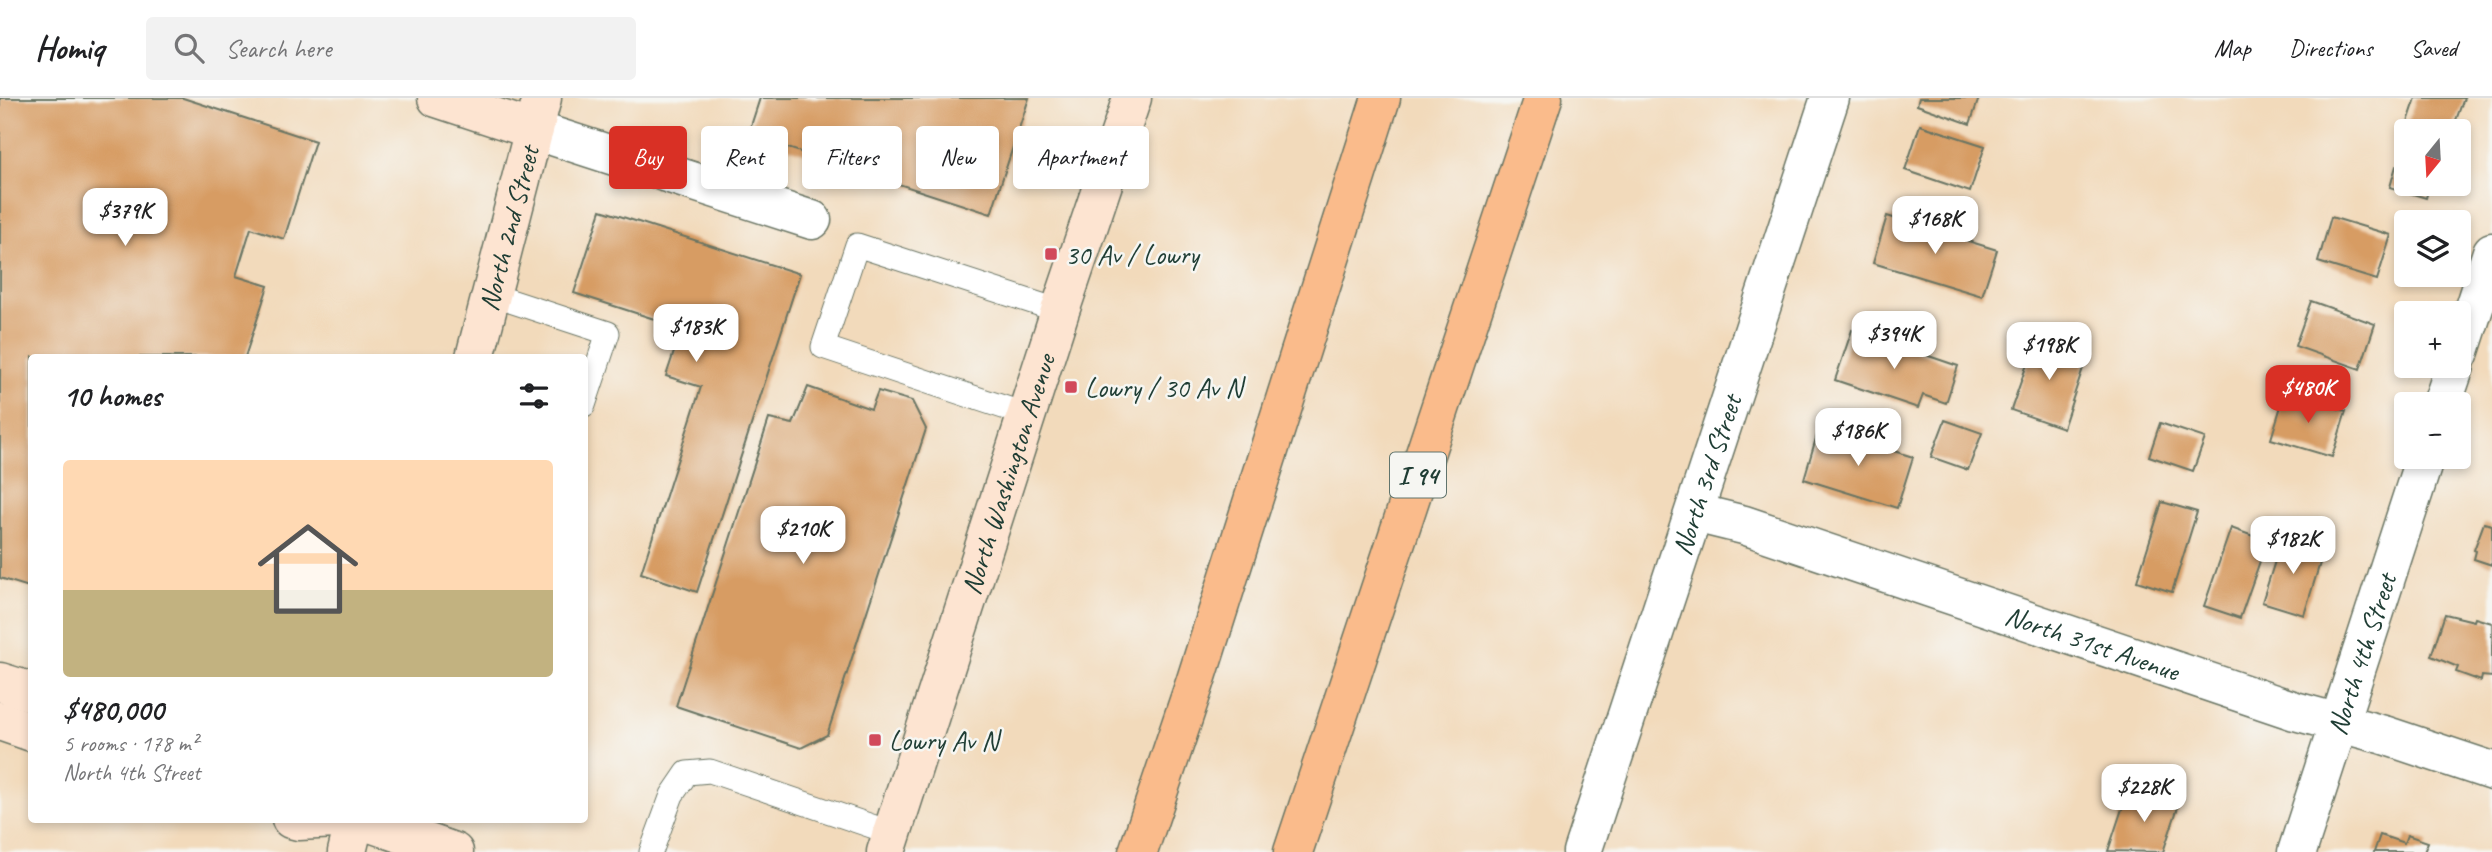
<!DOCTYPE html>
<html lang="en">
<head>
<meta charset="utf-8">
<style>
	body { margin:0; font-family:Caveat,sans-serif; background:#f2f2f2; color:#202124; height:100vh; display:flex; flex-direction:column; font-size:26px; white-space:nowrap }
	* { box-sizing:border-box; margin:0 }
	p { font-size:23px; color:#757577 }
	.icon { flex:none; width:38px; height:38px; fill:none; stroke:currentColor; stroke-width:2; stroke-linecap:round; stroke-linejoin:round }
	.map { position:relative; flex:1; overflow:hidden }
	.drawer { position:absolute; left:28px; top:256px; width:560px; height:469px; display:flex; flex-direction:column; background:#fff; border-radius:7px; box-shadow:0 4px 10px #0003 }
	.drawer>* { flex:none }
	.hud { position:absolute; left:609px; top:28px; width:665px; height:63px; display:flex; gap:14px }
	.needle { width:46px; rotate:198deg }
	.controls { position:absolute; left:2394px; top:21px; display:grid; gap:14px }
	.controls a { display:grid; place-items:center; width:77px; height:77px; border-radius:7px; background:#fff; box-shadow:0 4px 10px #0003; font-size:35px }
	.price { position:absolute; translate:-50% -60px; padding:0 16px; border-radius:14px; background:#fff; color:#222; font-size:23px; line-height:46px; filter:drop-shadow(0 2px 4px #0008) }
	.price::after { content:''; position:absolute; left:50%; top:42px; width:21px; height:16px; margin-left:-10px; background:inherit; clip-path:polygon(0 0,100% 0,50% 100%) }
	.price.current { background:#d93025; color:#fff }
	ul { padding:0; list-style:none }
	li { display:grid; align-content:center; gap:14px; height:371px; padding:0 35px }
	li+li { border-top:2px solid #e0e0e0 }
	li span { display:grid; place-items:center; height:217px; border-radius:7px; color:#555 }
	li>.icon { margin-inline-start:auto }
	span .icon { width:126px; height:126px; fill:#fffc; stroke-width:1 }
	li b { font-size:30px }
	h2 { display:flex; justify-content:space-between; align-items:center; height:84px; padding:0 35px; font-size:30px }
	.pill { padding:0 24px; border-radius:7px; background:#fff; box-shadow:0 4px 10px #0003; font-size:24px; line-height:63px }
	.pill.current { background:#d93025; color:#fff }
	header { display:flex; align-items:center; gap:42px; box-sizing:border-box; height:98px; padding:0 35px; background:#fff; border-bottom:2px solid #e0e0e0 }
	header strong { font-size:33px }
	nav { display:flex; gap:38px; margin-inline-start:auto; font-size:24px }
	.search { width:490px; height:63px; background:#f2f2f2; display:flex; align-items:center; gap:18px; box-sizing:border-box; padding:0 24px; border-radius:7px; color:#757577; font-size:26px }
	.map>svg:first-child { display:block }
	.building { fill:#d79c63 }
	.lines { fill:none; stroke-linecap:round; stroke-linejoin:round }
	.lane-casing { stroke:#697463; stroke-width:25 }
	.street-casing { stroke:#697463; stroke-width:41 }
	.secondary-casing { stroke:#697463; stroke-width:41 }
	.highway-casing { stroke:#697463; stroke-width:41 }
	.lane { stroke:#fff; stroke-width:23 }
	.street { stroke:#fff; stroke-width:38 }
	.secondary { stroke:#fde4d1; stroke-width:38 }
	.highway { stroke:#fabb8b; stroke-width:38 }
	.poi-dot { fill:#d1495b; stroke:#f6f6f2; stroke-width:2.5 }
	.labels { text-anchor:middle; stroke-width:5; stroke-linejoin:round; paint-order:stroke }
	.shield { fill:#f6f6f2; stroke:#60746d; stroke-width:2 }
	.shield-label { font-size:26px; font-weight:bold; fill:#1f3d34 }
	.street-label { font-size:28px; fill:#1f3d34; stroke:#f6f6f2 }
	.poi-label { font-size:28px; fill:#1f3d34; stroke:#f6f6f2; text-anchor:start }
</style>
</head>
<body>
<header>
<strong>Homiq</strong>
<div class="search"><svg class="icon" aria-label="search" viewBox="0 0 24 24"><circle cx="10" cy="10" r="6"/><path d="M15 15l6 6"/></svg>Search here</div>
<nav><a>Map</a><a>Directions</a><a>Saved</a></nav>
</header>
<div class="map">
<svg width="2492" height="754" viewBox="0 0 2492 754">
	<rect width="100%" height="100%" fill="#f6f6f2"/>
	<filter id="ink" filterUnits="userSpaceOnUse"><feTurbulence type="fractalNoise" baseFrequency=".0143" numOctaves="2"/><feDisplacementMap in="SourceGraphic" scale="14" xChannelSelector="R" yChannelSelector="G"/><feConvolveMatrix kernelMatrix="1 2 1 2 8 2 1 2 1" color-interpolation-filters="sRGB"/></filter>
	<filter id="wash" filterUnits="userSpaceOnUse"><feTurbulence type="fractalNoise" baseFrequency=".00686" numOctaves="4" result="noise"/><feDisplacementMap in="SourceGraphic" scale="28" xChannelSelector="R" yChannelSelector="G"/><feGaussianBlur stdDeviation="1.57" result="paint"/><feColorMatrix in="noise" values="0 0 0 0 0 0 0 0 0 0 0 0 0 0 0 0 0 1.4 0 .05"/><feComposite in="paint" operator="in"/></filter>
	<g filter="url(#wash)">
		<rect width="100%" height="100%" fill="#f2dabb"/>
		<g id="blocks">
			<path class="building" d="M0,0H183L315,43L284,141L251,130L236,178L268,188L245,259H32V490L0,480Z
				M760,0H1029L991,116L748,37Z
				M1919,0H1979L1970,26L1917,7Z
				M2416,0H2464L2452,33H2405Z
				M1920,27L1985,48L1970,94L1905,72Z
				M2396,68L2406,71V86H2430L2426,100L2390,89Z
				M601,112L800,176L697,494L641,475L701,289L666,278L682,230L574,195Z
				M1887,118L1997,152L1982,198L1873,165Z
				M2331,119L2391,137L2377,182L2318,164Z
				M2311,203L2375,226L2360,271L2295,248Z
				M1852,232L1958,268L1946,305L1923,297L1918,310L1835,282Z
				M2039,232L2061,240L2057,251L2086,261L2063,330L2011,312Z
				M808,289L871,311L878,293L912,303L926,331L827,637L801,650L676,608L769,321L793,326Z
				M2285,295L2346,313L2332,359L2271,341Z
				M1945,322L1982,335L1968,372L1931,359Z
				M2160,325L2205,340L2193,373L2149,358Z
				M1819,330L1913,359L1897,410L1804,381Z
				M2162,404L2197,414L2172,494L2137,483Z
				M2484,425L2492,427V467L2474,461L2476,453L2474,452Z
				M2231,430L2267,443L2240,520L2204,508Z
				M2283,438L2324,452L2304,517L2262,504Z
				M2445,516L2474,523L2475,520L2492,525V579L2482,578L2481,583L2456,574L2458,569L2431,558Z
				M2129,690L2179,706L2163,754L2108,753Z
				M2380,737L2404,745L2407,737L2428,744L2424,754H2374Z"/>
		</g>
	</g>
	<g filter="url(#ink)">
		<use href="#blocks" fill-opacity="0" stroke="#697463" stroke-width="2"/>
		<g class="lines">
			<defs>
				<path id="lane" d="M492,197L608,235L584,307
					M1027,317L823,249L857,147L1060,213
					M651,754L672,697L687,675L710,673L892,735"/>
				<g id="street">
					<path d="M534,32L812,122"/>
					<path d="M2459,256L2492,154"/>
					<path d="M2442,306L2455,268"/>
					<path id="s1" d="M1695,415L1744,427L2295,613L2384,637L2492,673"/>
					<path id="s2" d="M1582,754L1830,0"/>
					<path id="s3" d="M2297,754L2425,359"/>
				</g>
				<g id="secondary">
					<path d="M437,0L534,32"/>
					<path id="s4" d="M475,259L542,0"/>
					<path d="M0,584L32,594"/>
					<path d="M0,623L32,634"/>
					<path d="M291,721L299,723L336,721"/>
					<path d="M359,721L454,754"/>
					<path d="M347,754L355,721"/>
					<path id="s5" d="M886,754L1060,213L1132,0"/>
				</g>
				<path id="highway" d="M1138,754L1195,585L1381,0
					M1293,754L1543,0"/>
			</defs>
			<use href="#lane" class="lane-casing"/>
			<use href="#street" class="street-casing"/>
			<use href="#secondary" class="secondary-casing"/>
			<use href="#highway" class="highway-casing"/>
			<use href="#lane" class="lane"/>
			<use href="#street" class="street"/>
			<use href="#secondary" class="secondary"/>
			<use href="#highway" class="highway"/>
		</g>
	</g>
	<g class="poi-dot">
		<rect x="1044" y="149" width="14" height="14" rx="3.5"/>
		<rect x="1064" y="282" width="14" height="14" rx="3.5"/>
		<rect x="868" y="635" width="14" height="14" rx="3.5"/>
	</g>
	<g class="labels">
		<rect class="shield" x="1390" y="354.5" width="56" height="45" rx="5"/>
		<g class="shield-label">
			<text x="1418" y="386">I 94</text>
		</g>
		<g class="street-label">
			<text dy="10" stroke="none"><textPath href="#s4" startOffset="133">North 2nd Street</textPath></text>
			<text dy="10" stroke="none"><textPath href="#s5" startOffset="397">North Washington Avenue</textPath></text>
			<text dy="10" stroke="none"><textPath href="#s2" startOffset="397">North 3rd Street</textPath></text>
			<text dy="10" stroke="none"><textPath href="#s1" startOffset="418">North 31st Avenue</textPath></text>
			<text dy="10" stroke="none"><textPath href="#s3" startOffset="208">North 4th Street</textPath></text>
		</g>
		<g class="poi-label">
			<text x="1065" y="166">30 Av / Lowry</text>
			<text x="1085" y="299">Lowry / 30 Av N</text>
			<text x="889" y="652">Lowry Av N</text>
		</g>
	</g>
</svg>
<div class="controls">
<a><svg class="needle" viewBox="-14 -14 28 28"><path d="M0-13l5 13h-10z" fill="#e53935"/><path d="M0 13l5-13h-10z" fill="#757577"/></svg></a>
<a><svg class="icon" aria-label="layers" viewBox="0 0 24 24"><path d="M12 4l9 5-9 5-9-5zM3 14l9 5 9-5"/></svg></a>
<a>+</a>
<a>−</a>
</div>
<b class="price" style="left:125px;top:150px">$379K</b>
<b class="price" style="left:1935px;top:158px">$168K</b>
<b class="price" style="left:696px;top:266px">$183K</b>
<b class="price" style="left:1894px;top:273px">$394K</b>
<b class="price" style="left:2049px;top:284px">$198K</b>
<b class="price current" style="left:2308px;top:327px">$480K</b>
<b class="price" style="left:1858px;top:370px">$186K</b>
<b class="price" style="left:803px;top:468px">$210K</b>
<b class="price" style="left:2293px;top:478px">$182K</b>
<b class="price" style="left:2144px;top:726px">$228K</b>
<div class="hud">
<a class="pill current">Buy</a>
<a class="pill">Rent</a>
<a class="pill">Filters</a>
<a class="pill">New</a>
<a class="pill">Apartment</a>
</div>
<section class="drawer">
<h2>10 homes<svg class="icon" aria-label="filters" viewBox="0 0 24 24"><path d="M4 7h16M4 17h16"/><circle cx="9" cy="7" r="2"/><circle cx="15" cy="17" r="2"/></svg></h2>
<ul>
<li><span style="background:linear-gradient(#ffd9b3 60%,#c2b280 0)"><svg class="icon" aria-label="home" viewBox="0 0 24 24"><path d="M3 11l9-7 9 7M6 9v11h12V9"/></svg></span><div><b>$480,000</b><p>5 rooms · 178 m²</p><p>North 4th Street</p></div></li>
</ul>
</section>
</div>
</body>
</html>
